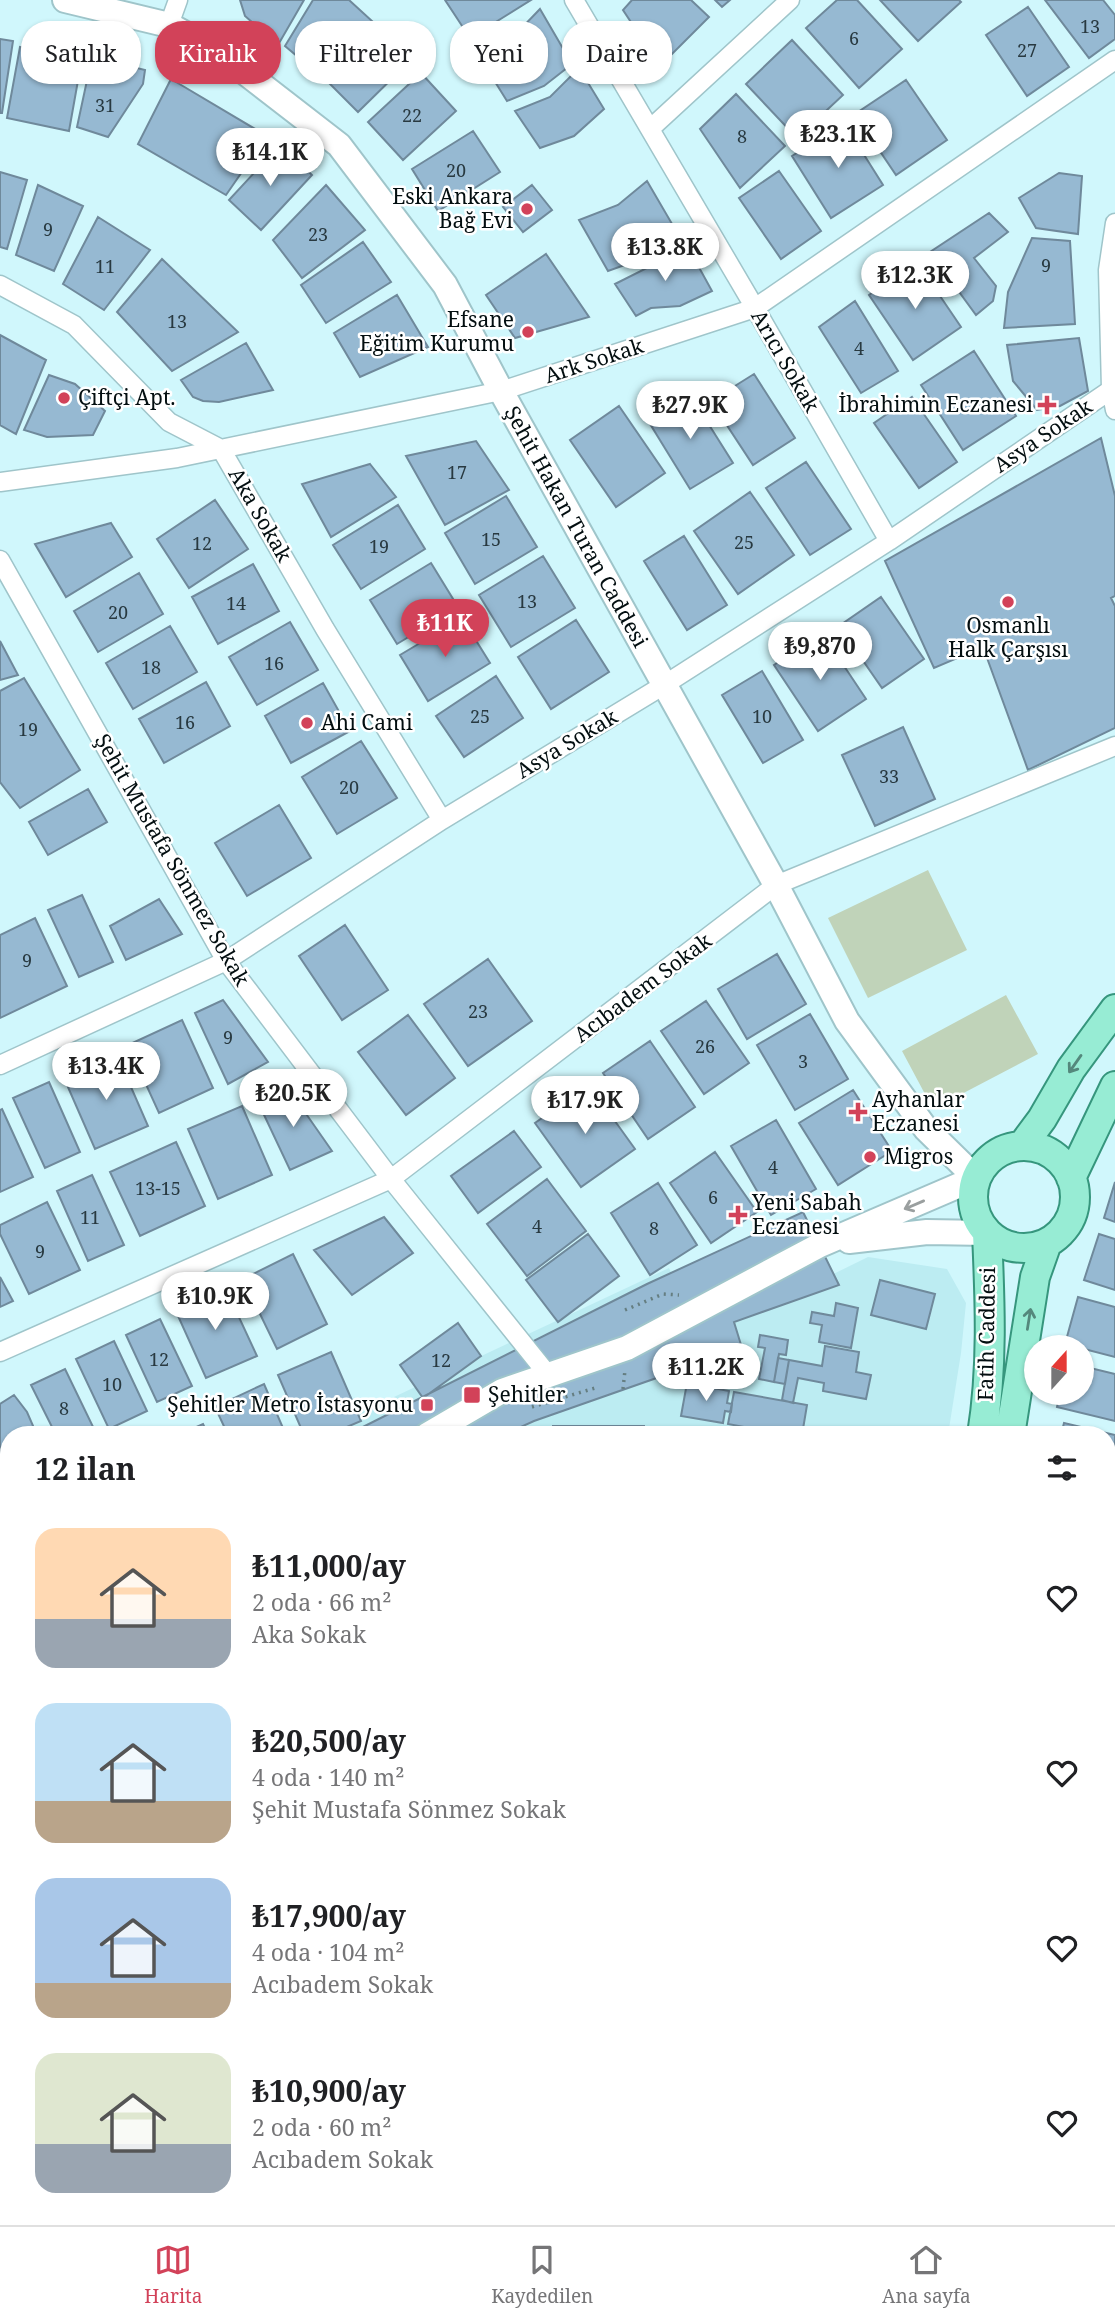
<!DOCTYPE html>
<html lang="tr">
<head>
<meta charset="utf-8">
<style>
	body { margin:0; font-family:"Noto Serif",serif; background:#f2f2f2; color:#202124; height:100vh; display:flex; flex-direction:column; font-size:26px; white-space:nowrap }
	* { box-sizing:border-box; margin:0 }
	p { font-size:23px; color:#757577 }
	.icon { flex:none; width:38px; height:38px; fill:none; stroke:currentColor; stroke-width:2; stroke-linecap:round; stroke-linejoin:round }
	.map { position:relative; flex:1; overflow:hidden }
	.panel { position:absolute; left:0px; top:1426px; width:1116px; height:800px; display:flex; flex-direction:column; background:#fff; border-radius:28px 28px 0 0; box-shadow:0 2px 5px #0004 }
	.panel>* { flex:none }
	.banner { position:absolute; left:21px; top:21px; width:700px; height:63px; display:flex; gap:14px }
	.needle { width:46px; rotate:21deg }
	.controls { position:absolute; left:1024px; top:1335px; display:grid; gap:14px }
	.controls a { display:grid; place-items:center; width:70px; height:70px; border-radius:50%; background:#fff; box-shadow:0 2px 5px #0004; font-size:35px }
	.price { position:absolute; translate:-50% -60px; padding:0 16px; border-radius:24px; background:#fff; color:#222; font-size:23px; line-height:46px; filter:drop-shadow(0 2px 4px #0008) }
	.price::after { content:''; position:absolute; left:50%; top:42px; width:21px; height:16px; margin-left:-10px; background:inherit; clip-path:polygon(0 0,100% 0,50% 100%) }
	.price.current { background:#d24259; color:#fff }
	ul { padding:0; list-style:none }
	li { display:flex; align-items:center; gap:21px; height:175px; padding:0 35px }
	li span { display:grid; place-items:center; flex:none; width:196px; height:140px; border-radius:21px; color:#555 }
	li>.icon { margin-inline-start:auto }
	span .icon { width:84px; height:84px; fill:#fffc; stroke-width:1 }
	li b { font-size:30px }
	h2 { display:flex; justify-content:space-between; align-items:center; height:84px; padding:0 35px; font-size:30px }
	.chip { padding:0 24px; border-radius:28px; background:#fff; box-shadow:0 2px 5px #0004; font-size:24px; line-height:63px }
	.chip.current { background:#d24259; color:#fff }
	.menu { display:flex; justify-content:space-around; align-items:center; height:98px; border-top:2px solid #e0e0e0; background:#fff; font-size:19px; color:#757577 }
	.menu a { display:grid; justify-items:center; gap:4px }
	.menu .current { color:#d24259 }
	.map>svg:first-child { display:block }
	.built { fill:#bcecf2 }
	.green { fill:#c0d3b9 }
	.building { fill:#96b9d2; stroke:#6f899b; stroke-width:2 }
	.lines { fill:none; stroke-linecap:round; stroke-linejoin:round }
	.street-casing { stroke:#9fc5ca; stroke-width:21 }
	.secondary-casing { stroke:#9fc5ca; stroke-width:28 }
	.primary-casing { stroke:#36967d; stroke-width:32 }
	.path { stroke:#657e81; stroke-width:3.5; stroke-dasharray:2 5; stroke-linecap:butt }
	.street { stroke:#fff; stroke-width:18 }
	.secondary { stroke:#fff; stroke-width:24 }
	.primary { stroke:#97ecd4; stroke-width:28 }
	.oneway { stroke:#54887c }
	.oneway2 { stroke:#9a9f9f }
	.poi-dot { fill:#d24259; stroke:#fff; stroke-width:2.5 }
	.labels { text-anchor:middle; stroke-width:5; stroke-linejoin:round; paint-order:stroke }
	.number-label { font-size:18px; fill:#283940 }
	.poi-label { font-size:21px; fill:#030e10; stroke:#fff; text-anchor:start }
	.street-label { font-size:21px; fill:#030e10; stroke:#fff }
</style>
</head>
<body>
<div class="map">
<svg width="1115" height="2225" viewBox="0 0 1115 2225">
	<rect width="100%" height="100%" fill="#d0f7fc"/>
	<path class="built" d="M868,1257L947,1269L966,1303L961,1353L948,1435H490L430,1394L345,1435H313L669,1268L703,1338Z"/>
	<path class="green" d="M928,870L967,950L868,998L828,918Z
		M1006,995L1038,1054L933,1109L902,1051Z"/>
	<path class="building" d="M240,0H304L278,45L245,16Z
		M313,0H349L372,21L323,78L285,46Z
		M445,0H531L470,38Z
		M632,0H691L709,17L660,66L623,10Z
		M715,0H730L722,7Z
		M837,0H857L902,49L859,88L806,28Z
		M880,0H959L961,2L918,41Z
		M1045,0H1103L1115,15V39L1089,58Z
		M1028,7L1069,67L1027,96L986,35Z
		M540,9L572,64L544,86L507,101L477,53L514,36Z
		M375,27L411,60L358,112L328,82Z
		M0,39L13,41L2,113H0Z
		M792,40L843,95L797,138L746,84Z
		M20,47L82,58L69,131L7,118Z
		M92,57L145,70L143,84L108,137L77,127Z
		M579,68L604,109L574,136L540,148L515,111L550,97Z
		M421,73L456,111L403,160L368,122Z
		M171,79L267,136L226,195L138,144Z
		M906,80L947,140L896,175L855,114Z
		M736,94L785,146L740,188L700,129Z
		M844,123L883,185L831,218L792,156Z
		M473,131L500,172L438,211L412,169Z
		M280,145L312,175L261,230L229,200Z
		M779,171L821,231L781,259L739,198Z
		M0,172L27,180L7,249L0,247Z
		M1059,173L1082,176L1078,234L1036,228L1019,198Z
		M647,181L675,229L650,256L608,271L579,220L618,205Z
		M38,185L83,206L54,271L16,255Z
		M326,185L365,230L302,278L273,240Z
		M532,185L552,210L523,232L503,207Z
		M989,213L1008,232L974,258L996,286L993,301L976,315L930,252Z
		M98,217L150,250L104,310L63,284Z
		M1032,238L1070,241L1075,324L1004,328L1008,292Z
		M363,242L391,282L326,323L301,285Z
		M685,242L712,291L680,306L651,308L636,316L615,284L651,266Z
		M546,254L589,317L515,338L486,295Z
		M162,259L238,332L172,371L117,312Z
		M917,262L961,327L913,360L869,295Z
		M397,295L428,347L360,377L334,333Z
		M855,301L898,371L861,393L819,327Z
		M0,335L46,360L16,434L0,425Z
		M1079,338L1088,391L1060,406L1037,410L1013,381L1007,345Z
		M246,343L273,390L219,402L203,401L193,397L181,380Z
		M974,351L1016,416L963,450L921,385Z
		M754,374L795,438L753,465L711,401Z
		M49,375L75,384L105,411L93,435L47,437L24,430Z
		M689,393L733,463L690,489L647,419Z
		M912,397L957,462L919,488L874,423Z
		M619,406L665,473L616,507L570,440Z
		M1101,438L1115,496V596L1111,598L1115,606V728L1028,770L983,647L934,668L885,561Z
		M476,441L509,490L445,525L406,456Z
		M806,462L851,529L810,555L766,488Z
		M370,464L396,497L331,537L302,484Z
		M750,492L794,555L738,594L694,531Z
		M506,496L537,547L475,584L445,533Z
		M215,500L248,549L189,588L157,539Z
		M398,505L425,549L361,589L333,545Z
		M111,523L132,557L66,597L35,544Z
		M684,536L727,605L687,630L644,561Z
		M543,556L575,608L511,647L479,595Z
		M431,563L458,607L397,644L370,600Z
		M253,564L279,611L218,644L192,597Z
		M139,573L163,614L98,652L74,611Z
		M881,597L924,659L882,688L839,626Z
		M462,618L490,663L428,701L400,655Z
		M576,620L609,672L551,709L518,657Z
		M290,622L318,670L257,705L229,657Z
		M170,626L197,672L133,709L106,663Z
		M822,633L866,699L818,731L774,665Z
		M0,641L18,675L0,680Z
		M762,671L803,740L763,763L722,695Z
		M496,676L523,718L464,757L436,716Z
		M24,678L80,770L20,808L0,782V691Z
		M206,682L230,726L164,763L139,719Z
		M323,683L350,731L291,763L265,716Z
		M903,727L935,799L875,826L842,755Z
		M361,741L397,798L337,834L302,777Z
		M88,789L107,822L48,855L29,822Z
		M279,805L311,858L247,896L215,843Z
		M82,895L113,962L79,977L48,910Z
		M159,899L182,934L126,960L110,926Z
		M35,918L67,986L0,1018V935Z
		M345,925L388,990L342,1020L299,956Z
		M777,954L806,1004L747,1039L718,989Z
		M488,959L532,1021L468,1066L424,1004Z
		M223,1000L268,1062L228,1084L195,1013Z
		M706,1001L749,1063L704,1094L661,1031Z
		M810,1014L848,1079L795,1110L757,1045Z
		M408,1015L455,1078L406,1115L358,1052Z
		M182,1020L213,1088L159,1113L128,1045Z
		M650,1041L695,1107L648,1139L603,1073Z
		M117,1055L148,1126L95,1149L64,1078Z
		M49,1082L80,1152L45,1168L13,1098Z
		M589,1085L635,1149L581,1187L535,1123Z
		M288,1088L332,1151L290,1170L257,1100Z
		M853,1090L892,1151L838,1185L799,1123Z
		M242,1106L272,1175L218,1199L188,1129Z
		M2,1109L33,1177L0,1192V1110Z
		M776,1120L816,1189L771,1215L731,1146Z
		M514,1131L541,1167L478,1213L451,1176Z
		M176,1142L205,1206L140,1236L110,1172Z
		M715,1152L757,1212L711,1243L670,1183Z
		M92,1175L124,1245L88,1261L57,1191Z
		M547,1179L586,1231L527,1276L487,1224Z
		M1115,1182V1222L1104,1218Z
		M658,1183L697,1245L650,1275L611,1213Z
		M47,1202L80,1270L29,1294L0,1234V1225Z
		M803,1212L839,1285L734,1322L742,1348L534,1421L503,1435H347L647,1284Z
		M384,1217L413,1253L352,1295L314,1250Z
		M588,1234L619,1276L558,1322L526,1280Z
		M1099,1234L1115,1239V1290L1084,1280Z
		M293,1254L327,1324L277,1349L243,1279Z
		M0,1277L13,1301L0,1307Z
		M880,1280L935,1294L926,1329L871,1315Z
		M224,1285L257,1356L206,1378L174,1307Z
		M1078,1297L1115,1307V1357L1065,1344Z
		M836,1303L858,1308L851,1348L819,1342L822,1325L810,1323L812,1312L834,1316Z
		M160,1319L192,1386L157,1402L126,1335Z
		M458,1323L481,1356L423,1398L400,1365Z
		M760,1335L788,1340L786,1355L779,1354L774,1382L759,1379L765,1348L758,1347Z
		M114,1341L147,1411L109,1429L76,1359Z
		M825,1346L859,1352L856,1372L871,1375L866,1399L823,1391L824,1383L798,1378L793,1403L782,1400L789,1360L822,1366Z
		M331,1352L361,1421L328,1435H304L278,1375Z
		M778,1358L789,1360L785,1384L774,1382Z
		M1082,1366L1115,1374V1421L1057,1407L1060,1393H1082Z
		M65,1369L96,1433L92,1435H56L31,1385Z
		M687,1383L729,1391L727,1403L732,1404L731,1412L725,1411L723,1423L681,1416Z
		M264,1384L286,1435H228L215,1407Z
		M734,1392L807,1405L802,1435H786L728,1424Z
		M14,1395L27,1412L37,1435H9V1488L6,1490L0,1482V1404Z
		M1064,1423L1115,1435V1475L1108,1473V1435H1061Z
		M203,1424L208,1435H178Z
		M553,1426H644V1435H553Z
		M9,1539V1615L0,1604V1545Z
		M1108,1551L1115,1553V1626L1108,1624Z
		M1108,1725L1115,1727V1788L1108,1787Z
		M9,1779V1861L0,1863V1782Z
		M1108,1804L1115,1805V1878L1108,1876Z
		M1108,1895L1115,1897V1970L1108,1969Z
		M1108,1988L1112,1989L1108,2016Z
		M9,2112V2176L0,2173V2117Z
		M141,2217H176L173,2225Z
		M190,2217H244L241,2225H213Z
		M401,2217H446V2225H403Z
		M456,2217H497L498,2225H456Z
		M514,2217H563V2225H514Z
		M579,2217H617L616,2225H579Z
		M694,2217H748L747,2225H693Z
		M768,2217H815L814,2225H766Z
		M929,2217H995L994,2225H969L929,2219Z
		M1017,2217H1075L1074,2225H1016Z"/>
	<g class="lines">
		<defs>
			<path id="street" d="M574,0L755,308L889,541
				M169,25L178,0
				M650,129L790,0
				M1115,223L1108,270L1111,389L1115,410
				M0,285L74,325L169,422L221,449L325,629L442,820
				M0,482L177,458L501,391L755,308L1115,60
				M0,560L226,961L391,1179L549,1376
				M0,1065L226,961L442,820L664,685L889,541L1115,387
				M0,1352L391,1179L776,885L1115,746
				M1108,1505L1115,1507
				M0,1923L9,1920
				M0,1971L9,1998
				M1108,2167L1115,2123
				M0,2211L9,2213
				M24,2217L52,2225
				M81,2217L84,2225
				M361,2217L362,2225
				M656,2225L657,2217
				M1098,2225L1099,2217"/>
			<path id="secondary" d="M65,0L169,25L220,53L339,145L445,285L501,391L776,885L847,1021L926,1129L976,1178L820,1245L627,1348L502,1391L427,1435
				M849,1241L927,1232L987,1233
				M0,1688L9,1680"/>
			<path id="primary" d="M1022,1146L1042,1119L1071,1069L1115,1009
				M973 1197a51 51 0 1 1 102 0a51 51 0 1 1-102 0Z
				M1071,1178L1115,1086
				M982,1435C993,1368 990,1301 987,1233
				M1010,1435L1035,1277L1047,1243
				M858,2225L859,2217
				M887,2225L889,2217"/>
		</defs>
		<use href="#street" class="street-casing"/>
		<use href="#secondary" class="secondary-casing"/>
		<use href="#primary" class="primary-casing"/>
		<path class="path" d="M625,1310L663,1294L679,1295
			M623,1389L625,1370
			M532,1407L595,1388
			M373,1435L390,1428L395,1435"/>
		<use href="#street" class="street"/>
		<use href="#secondary" class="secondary"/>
		<use href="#primary" class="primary"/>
	</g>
	<defs><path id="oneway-shaft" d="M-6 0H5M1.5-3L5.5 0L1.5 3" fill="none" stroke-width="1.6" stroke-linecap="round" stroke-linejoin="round" transform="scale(1.75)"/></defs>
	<g class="oneway">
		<use href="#oneway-shaft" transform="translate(1075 1064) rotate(125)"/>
		<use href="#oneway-shaft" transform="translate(1029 1319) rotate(-81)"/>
	</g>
	<use class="oneway2" href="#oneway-shaft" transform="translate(914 1205) rotate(157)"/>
	<g class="poi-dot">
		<circle cx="527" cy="209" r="7"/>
		<circle cx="528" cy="332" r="7"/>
		<circle cx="64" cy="398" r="7"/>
		<path d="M1043.5 394.5h7v7h7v7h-7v7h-7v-7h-7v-7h7z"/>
		<circle cx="1008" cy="602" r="7"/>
		<circle cx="307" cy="723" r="7"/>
		<path d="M854.5 1101.5h7v7h7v7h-7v7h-7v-7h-7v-7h7z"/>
		<circle cx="870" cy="1157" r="7"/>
		<path d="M734.5 1204.5h7v7h7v7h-7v7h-7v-7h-7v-7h7z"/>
		<rect x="463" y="1386" width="18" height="18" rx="3.5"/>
		<rect x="420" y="1398" width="14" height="14" rx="3.5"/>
	</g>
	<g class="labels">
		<g class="number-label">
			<text x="1090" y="33">13</text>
			<text x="854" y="45">6</text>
			<text x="1027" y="57">27</text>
			<text x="105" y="112">31</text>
			<text x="412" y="122">22</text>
			<text x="742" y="143">8</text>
			<text x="456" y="177">20</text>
			<text x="48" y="236">9</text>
			<text x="318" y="241">23</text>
			<text x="1046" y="272">9</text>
			<text x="105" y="273">11</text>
			<text x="177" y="328">13</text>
			<text x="859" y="355">4</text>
			<text x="457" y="479">17</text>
			<text x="491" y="546">15</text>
			<text x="744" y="549">25</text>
			<text x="202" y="550">12</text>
			<text x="379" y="553">19</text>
			<text x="527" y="608">13</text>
			<text x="236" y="610">14</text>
			<text x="118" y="619">20</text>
			<text x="274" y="670">16</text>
			<text x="151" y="674">18</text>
			<text x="480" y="723">25</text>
			<text x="762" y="723">10</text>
			<text x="185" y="729">16</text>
			<text x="28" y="736">19</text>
			<text x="889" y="783">33</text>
			<text x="349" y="794">20</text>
			<text x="27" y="967">9</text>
			<text x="478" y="1018">23</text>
			<text x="228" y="1044">9</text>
			<text x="705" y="1053">26</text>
			<text x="803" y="1068">3</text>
			<text x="773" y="1174">4</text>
			<text x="158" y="1195">13-15</text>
			<text x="713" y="1204">6</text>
			<text x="90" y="1224">11</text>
			<text x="537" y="1233">4</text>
			<text x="654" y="1235">8</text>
			<text x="40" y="1258">9</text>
			<text x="159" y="1366">12</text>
			<text x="441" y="1367">12</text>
			<text x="112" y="1391">10</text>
			<text x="64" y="1415">8</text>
		</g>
		<g class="poi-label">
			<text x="513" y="204" text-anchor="end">Eski Ankara<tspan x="513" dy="24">Bağ Evi</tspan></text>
			<text x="514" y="327" text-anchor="end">Efsane<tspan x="514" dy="24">Eğitim Kurumu</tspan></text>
			<text x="78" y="405">Çiftçi Apt.</text>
			<text x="1033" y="412" text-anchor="end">İbrahimin Eczanesi</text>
			<text x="1008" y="633" text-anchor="middle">Osmanlı<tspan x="1008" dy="24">Halk Çarşısı</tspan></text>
			<text x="321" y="730">Ahi Cami</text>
			<text x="872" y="1107">Ayhanlar<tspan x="872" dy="24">Eczanesi</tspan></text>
			<text x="884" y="1164">Migros</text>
			<text x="752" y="1210">Yeni Sabah<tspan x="752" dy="24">Eczanesi</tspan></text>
			<text x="488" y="1402">Şehitler</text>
			<text x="413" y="1412" text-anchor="end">Şehitler Metro İstasyonu</text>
		</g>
		<g class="street-label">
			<text transform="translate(594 361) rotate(-18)" y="7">Ark Sokak</text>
			<text transform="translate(785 361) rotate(60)" y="7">Arıcı Sokak</text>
			<text transform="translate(1043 436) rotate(-34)" y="7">Asya Sokak</text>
			<text transform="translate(260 515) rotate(60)" y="7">Aka Sokak</text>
			<text transform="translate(576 527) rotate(61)" y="7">Şehit Hakan Turan Caddesi</text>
			<text transform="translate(567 744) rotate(-31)" y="7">Asya Sokak</text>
			<text transform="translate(172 860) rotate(60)" y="7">Şehit Mustafa Sönmez Sokak</text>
			<text transform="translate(643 988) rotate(-37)" y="7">Acıbadem Sokak</text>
			<text transform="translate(987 1334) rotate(-89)" y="7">Fatih Caddesi</text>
		</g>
	</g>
</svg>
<div class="controls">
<a><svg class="needle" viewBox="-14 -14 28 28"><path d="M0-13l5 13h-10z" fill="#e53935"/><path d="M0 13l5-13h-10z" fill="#757577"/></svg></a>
</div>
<b class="price" style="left:838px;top:170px">₺23.1K</b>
<b class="price" style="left:270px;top:188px">₺14.1K</b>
<b class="price" style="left:665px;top:283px">₺13.8K</b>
<b class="price" style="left:915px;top:311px">₺12.3K</b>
<b class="price" style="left:690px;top:441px">₺27.9K</b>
<b class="price current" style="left:445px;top:659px">₺11K</b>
<b class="price" style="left:820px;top:682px">₺9,870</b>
<b class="price" style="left:106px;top:1102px">₺13.4K</b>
<b class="price" style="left:293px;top:1129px">₺20.5K</b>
<b class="price" style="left:585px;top:1136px">₺17.9K</b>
<b class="price" style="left:215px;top:1332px">₺10.9K</b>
<b class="price" style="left:706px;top:1403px">₺11.2K</b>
<div class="banner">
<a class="chip">Satılık</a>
<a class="chip current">Kiralık</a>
<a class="chip">Filtreler</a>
<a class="chip">Yeni</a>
<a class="chip">Daire</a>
</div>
<section class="panel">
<h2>12 ilan<svg class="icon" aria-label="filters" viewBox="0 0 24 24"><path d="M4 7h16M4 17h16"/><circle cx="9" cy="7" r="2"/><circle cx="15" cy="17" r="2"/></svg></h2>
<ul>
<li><span style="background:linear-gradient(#ffd9b3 65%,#9aa5b1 0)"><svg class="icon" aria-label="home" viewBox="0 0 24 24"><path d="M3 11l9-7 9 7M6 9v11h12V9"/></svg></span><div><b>₺11,000/ay</b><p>2 oda · 66 m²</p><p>Aka Sokak</p></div><svg class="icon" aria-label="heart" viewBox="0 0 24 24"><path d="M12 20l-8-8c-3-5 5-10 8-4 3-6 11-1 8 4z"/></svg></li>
<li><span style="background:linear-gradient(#bfe0f5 70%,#b9a48a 0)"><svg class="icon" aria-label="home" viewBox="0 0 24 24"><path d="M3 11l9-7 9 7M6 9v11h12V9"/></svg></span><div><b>₺20,500/ay</b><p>4 oda · 140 m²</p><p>Şehit Mustafa Sönmez Sokak</p></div><svg class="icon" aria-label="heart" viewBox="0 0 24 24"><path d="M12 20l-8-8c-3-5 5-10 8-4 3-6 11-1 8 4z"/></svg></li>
<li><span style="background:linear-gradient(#a9c7e8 75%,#b9a48a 0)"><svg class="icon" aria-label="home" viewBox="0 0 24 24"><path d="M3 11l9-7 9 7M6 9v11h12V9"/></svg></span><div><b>₺17,900/ay</b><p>4 oda · 104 m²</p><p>Acıbadem Sokak</p></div><svg class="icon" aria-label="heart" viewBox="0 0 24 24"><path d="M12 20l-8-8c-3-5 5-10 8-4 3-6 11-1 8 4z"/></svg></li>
<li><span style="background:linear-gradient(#dfe7d0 65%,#9aa5b1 0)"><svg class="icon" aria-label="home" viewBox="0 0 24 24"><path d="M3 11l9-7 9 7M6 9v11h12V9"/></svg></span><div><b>₺10,900/ay</b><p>2 oda · 60 m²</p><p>Acıbadem Sokak</p></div><svg class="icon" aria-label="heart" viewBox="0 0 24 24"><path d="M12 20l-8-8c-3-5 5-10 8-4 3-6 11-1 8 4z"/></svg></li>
</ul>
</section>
</div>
<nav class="menu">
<a class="current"><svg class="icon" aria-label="map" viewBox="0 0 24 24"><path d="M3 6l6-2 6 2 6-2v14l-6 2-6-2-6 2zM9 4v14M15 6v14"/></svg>Harita</a>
<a><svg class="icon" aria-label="saved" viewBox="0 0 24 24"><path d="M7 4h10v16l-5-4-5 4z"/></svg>Kaydedilen</a>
<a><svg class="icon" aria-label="home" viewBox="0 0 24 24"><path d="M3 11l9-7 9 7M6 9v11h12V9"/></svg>Ana sayfa</a>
</nav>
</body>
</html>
